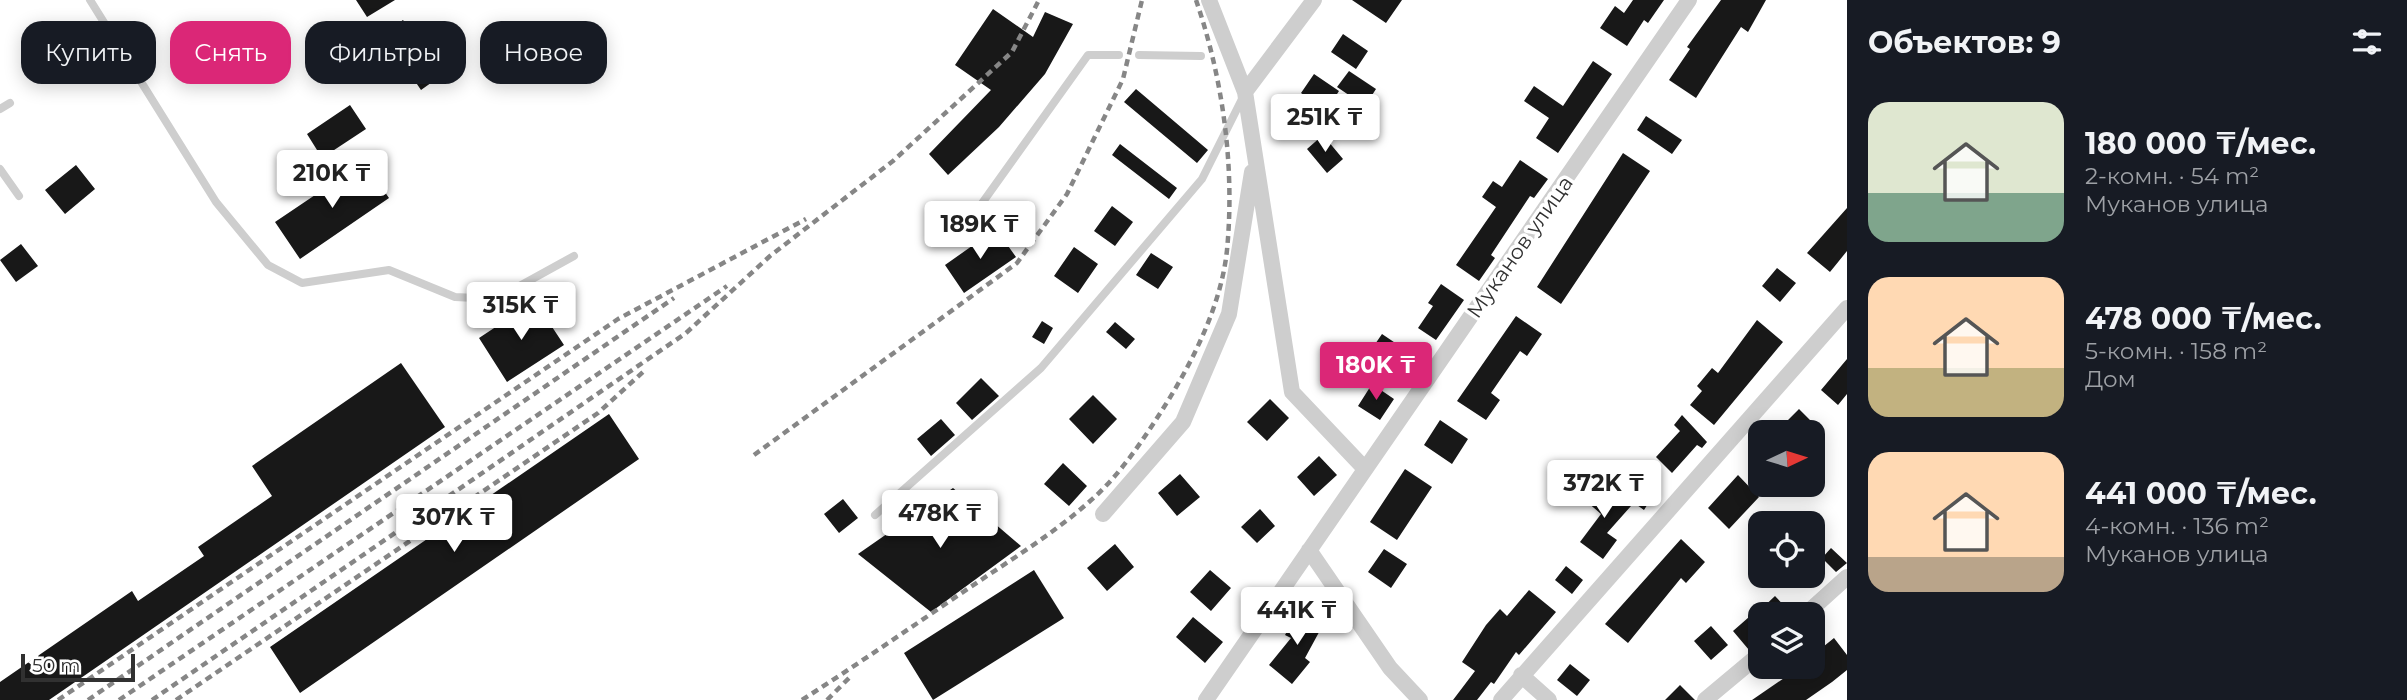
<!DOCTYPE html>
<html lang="ru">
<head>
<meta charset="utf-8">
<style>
	body { margin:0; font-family:Montserrat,sans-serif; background:#20242c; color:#f1f3f6; height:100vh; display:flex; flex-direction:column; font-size:26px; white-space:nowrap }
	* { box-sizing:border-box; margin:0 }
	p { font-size:23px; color:#9ea1a6 }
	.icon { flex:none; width:38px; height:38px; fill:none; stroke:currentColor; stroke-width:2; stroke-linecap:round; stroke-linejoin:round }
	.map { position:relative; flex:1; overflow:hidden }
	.panel { display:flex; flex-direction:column; background:#171b24; width:560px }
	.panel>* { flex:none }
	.banner { position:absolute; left:21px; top:21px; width:665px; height:63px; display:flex; gap:14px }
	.needle { width:46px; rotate:86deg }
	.controls { position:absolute; left:1748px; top:420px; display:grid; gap:14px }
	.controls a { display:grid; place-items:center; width:77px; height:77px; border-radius:14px; background:#171b24; box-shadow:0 4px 18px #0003; font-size:35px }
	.scale { position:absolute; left:21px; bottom:18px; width:114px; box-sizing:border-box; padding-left:7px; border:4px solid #313131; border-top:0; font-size:19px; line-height:24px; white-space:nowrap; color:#313131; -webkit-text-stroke:5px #fff; paint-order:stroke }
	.price { position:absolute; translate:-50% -60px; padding:0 16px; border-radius:7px; background:#fff; color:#222; font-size:23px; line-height:46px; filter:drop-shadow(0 2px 4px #0008) }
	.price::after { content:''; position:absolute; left:50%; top:42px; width:21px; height:16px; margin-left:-10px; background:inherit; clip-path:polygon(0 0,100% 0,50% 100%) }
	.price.selected { background:#db2777; color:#fff }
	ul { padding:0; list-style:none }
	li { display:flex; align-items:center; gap:21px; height:175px; padding:0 21px }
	li span { display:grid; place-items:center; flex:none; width:196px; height:140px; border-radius:21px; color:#555 }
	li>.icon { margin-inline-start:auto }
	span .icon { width:84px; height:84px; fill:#fffc; stroke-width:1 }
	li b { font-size:30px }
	h2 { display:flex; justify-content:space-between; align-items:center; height:84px; padding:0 21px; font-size:30px }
	.tag { padding:0 24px; border-radius:21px; background:#171b24; box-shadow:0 4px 18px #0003; font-size:24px; line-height:63px }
	.tag.selected { background:#db2777; color:#fff }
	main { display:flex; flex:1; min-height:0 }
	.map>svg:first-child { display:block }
	.building { fill:#181818 }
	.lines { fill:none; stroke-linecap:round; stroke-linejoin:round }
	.lane { stroke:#cecece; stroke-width:8 }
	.street { stroke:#cecece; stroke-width:16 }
	.rail { stroke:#868686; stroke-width:4.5; stroke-dasharray:7 5; stroke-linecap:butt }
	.labels { text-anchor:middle; stroke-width:7; stroke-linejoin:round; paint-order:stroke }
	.street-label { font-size:21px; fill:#313131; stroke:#fff }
</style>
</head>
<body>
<main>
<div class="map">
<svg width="1847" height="700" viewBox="0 0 1847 700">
	<rect width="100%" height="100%" fill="#fff"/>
	<path class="building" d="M356,0H395L367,17Z
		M1352,0H1402L1386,23Z
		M1633,0H1664L1648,23L1644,20L1627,46L1600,28L1615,6L1624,13Z
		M1721,0H1766L1748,32L1741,27L1696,98L1669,80L1690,49L1687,47Z
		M993,9L1033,37L1045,12L1073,24L1045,74L999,127L948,175L929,154L991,90L955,65Z
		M403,20L442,75L421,90L383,34Z
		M1343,34L1368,51L1356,69L1331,52Z
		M1593,61L1612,74L1558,153L1536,138L1549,118L1524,101L1534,86L1563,106Z
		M1349,71L1376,89L1365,106L1337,87Z
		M1314,74L1339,91L1326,111L1301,93Z
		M1136,89L1208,150L1197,163L1124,102Z
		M350,105L366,129L322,158L307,134Z
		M1646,116L1682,140L1672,154L1637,130Z
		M1323,135L1343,159L1327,173L1307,149Z
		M1120,144L1177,188L1169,199L1112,155Z
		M1623,153L1650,171L1561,304L1537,287Z
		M1520,160L1548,179L1534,198L1530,196L1491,255L1495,258L1479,281L1456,265L1496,207L1482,197L1493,181L1502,187Z
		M364,162L389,198L300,259L275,222Z
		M76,165L95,189L65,214L45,190Z
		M1112,206L1133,222L1115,246L1094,231Z
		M1847,208V251L1830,272L1807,253Z
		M996,229L1016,257L964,293L945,265Z
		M21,244L38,266L16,282L0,260Z
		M1074,247L1098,264L1078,293L1054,276Z
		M1151,253L1173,267L1158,289L1136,275Z
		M1777,268L1796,283L1780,302L1762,286Z
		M1441,284L1464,300L1436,340L1418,328L1433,306L1428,303Z
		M535,301L564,345L507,382L479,338Z
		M1516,316L1542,334L1527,356L1520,351L1491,393L1500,400L1486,420L1457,401Z
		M1757,320L1783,342L1714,425L1690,405L1702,391L1697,386L1712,368L1718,373Z
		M1042,321L1053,328L1044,344L1032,337Z
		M1115,322L1135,339L1126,349L1106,332Z
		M1382,334L1419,359L1406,378L1369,353Z
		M1847,359V394L1838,405L1821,390Z
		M401,363L445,427L49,700H0V682L132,591L138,601L204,556L198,547L272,496L252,466Z
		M981,378L999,396L972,420L956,403Z
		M1372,384L1394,399L1380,420L1358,406Z
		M1093,395L1117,419L1093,444L1069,419Z
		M1270,399L1289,418L1267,441L1247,422Z
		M1799,409L1814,424L1806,432H1791L1784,424Z
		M609,414L639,459L300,693L270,647Z
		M1682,415L1707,442L1702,448L1697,445L1672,473L1656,457L1680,431L1674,425Z
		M941,419L955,435L931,456L917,439Z
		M1440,420L1468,439L1452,464L1424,445Z
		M1319,456L1337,475L1314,496L1297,477Z
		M1063,463L1087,486L1069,506L1044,484Z
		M1405,469L1432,487L1397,540L1370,522Z
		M1180,474L1200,497L1177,516L1158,493Z
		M1738,475L1759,497L1729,529L1708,508Z
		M1639,480L1656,491L1644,510L1627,498Z
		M1603,482L1631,506L1607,533L1617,540L1603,559L1580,542L1601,514L1586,501Z
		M953,488L1021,546L931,612L858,554Z
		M843,499L858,518L839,533L824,514Z
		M1260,509L1275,526L1257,543L1241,527Z
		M1681,539L1705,562L1686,583L1681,578L1628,643L1605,624Z
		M1115,544L1134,567L1107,591L1087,568Z
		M1831,548L1847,563L1836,572L1822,558Z
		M1384,549L1407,564L1391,588L1368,572Z
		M1566,566L1583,580L1572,594L1555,580Z
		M1034,570L1064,618L933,700L904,653Z
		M1210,570L1231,588L1211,611L1190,592Z
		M1529,590L1556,612L1519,655L1516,652L1494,684L1491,682L1477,700H1453L1475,671L1462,662L1486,625L1500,609L1507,616Z
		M1775,596L1792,614H1756Z
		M1299,610L1324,623L1305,658L1310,662L1292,684L1269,665L1291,638L1285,635Z
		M1193,617L1223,642L1205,663L1176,637Z
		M1749,617L1760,630V644L1749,650L1733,631Z
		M1711,626L1728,645L1711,660L1694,641Z
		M1834,638L1847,655V670L1832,682L1806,700H1752L1790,674L1788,671L1794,667H1813V655Z
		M1570,664L1590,680L1577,696L1557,680Z
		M1680,685L1695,700H1665Z"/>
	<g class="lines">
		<path class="lane" d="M90,0L216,202L268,265L302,283L389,270L455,297L496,299L574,256
			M1139,55L1201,56
			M0,109L10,103
			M0,169L19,196
			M970,220L1088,55H1119
			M875,515L1041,368L1202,179L1244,95"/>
		<path class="street" d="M1209,0L1245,92L1292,392L1365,469
			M1245,92L1314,0
			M1103,514L1183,422L1229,314L1252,172
			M1309,550L1390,668L1420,700
			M1806,614L1847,577
			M1521,675L1549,700
			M1206,700L1689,0
			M1501,700L1847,308
			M1705,700L1760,654"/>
		<path class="rail" d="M754,455L1017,263L1067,194L1123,79L1142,0
			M58,700L618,319L806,219
			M88,700L674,298
			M119,700L727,286
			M152,700L686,333L770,256L893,161L1012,52L1039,0
			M176,700L598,413L643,372
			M802,700C858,664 913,626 969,588C1009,561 1053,534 1089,502C1117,478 1139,446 1159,415C1190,367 1221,308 1227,250C1235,167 1223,79 1196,0
			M827,700L849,678"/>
	</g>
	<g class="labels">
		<g class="street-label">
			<text transform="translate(1520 247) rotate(-55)" y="7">Муканов улица</text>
		</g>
	</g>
</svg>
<div class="controls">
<a><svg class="needle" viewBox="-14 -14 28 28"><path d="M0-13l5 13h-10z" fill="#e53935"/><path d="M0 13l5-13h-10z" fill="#9ea1a6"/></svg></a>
<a><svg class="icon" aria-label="locate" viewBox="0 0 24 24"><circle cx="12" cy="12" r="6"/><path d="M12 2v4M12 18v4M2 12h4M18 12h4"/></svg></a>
<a><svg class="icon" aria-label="layers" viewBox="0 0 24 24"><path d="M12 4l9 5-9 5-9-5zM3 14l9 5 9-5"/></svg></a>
</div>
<div class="scale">50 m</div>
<b class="price" style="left:1325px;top:154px">251K ₸</b>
<b class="price" style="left:332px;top:210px">210K ₸</b>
<b class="price" style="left:980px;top:261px">189K ₸</b>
<b class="price" style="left:521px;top:342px">315K ₸</b>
<b class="price selected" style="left:1376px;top:402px">180K ₸</b>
<b class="price" style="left:1604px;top:520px">372K ₸</b>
<b class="price" style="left:940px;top:550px">478K ₸</b>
<b class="price" style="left:454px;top:554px">307K ₸</b>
<b class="price" style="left:1297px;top:647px">441K ₸</b>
<div class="banner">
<a class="tag">Купить</a>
<a class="tag selected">Снять</a>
<a class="tag">Фильтры</a>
<a class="tag">Новое</a>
</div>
</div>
<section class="panel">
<h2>Объектов: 9<svg class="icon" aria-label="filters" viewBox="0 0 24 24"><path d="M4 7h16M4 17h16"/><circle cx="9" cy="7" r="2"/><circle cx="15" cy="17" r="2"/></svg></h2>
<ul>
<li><span style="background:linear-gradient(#dfe7d0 65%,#7fa58c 0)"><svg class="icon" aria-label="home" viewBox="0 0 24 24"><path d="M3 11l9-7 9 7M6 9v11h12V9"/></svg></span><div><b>180 000 ₸/мес.</b><p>2-комн. · 54 m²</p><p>Муканов улица</p></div></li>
<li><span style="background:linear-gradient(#ffd9b3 65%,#c2b280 0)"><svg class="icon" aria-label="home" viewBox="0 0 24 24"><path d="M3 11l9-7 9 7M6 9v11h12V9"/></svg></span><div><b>478 000 ₸/мес.</b><p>5-комн. · 158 m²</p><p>Дом</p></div></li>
<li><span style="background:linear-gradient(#ffd9b3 75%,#b9a48a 0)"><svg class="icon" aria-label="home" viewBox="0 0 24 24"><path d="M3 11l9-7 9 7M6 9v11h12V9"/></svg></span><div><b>441 000 ₸/мес.</b><p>4-комн. · 136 m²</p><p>Муканов улица</p></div></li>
</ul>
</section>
</main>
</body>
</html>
